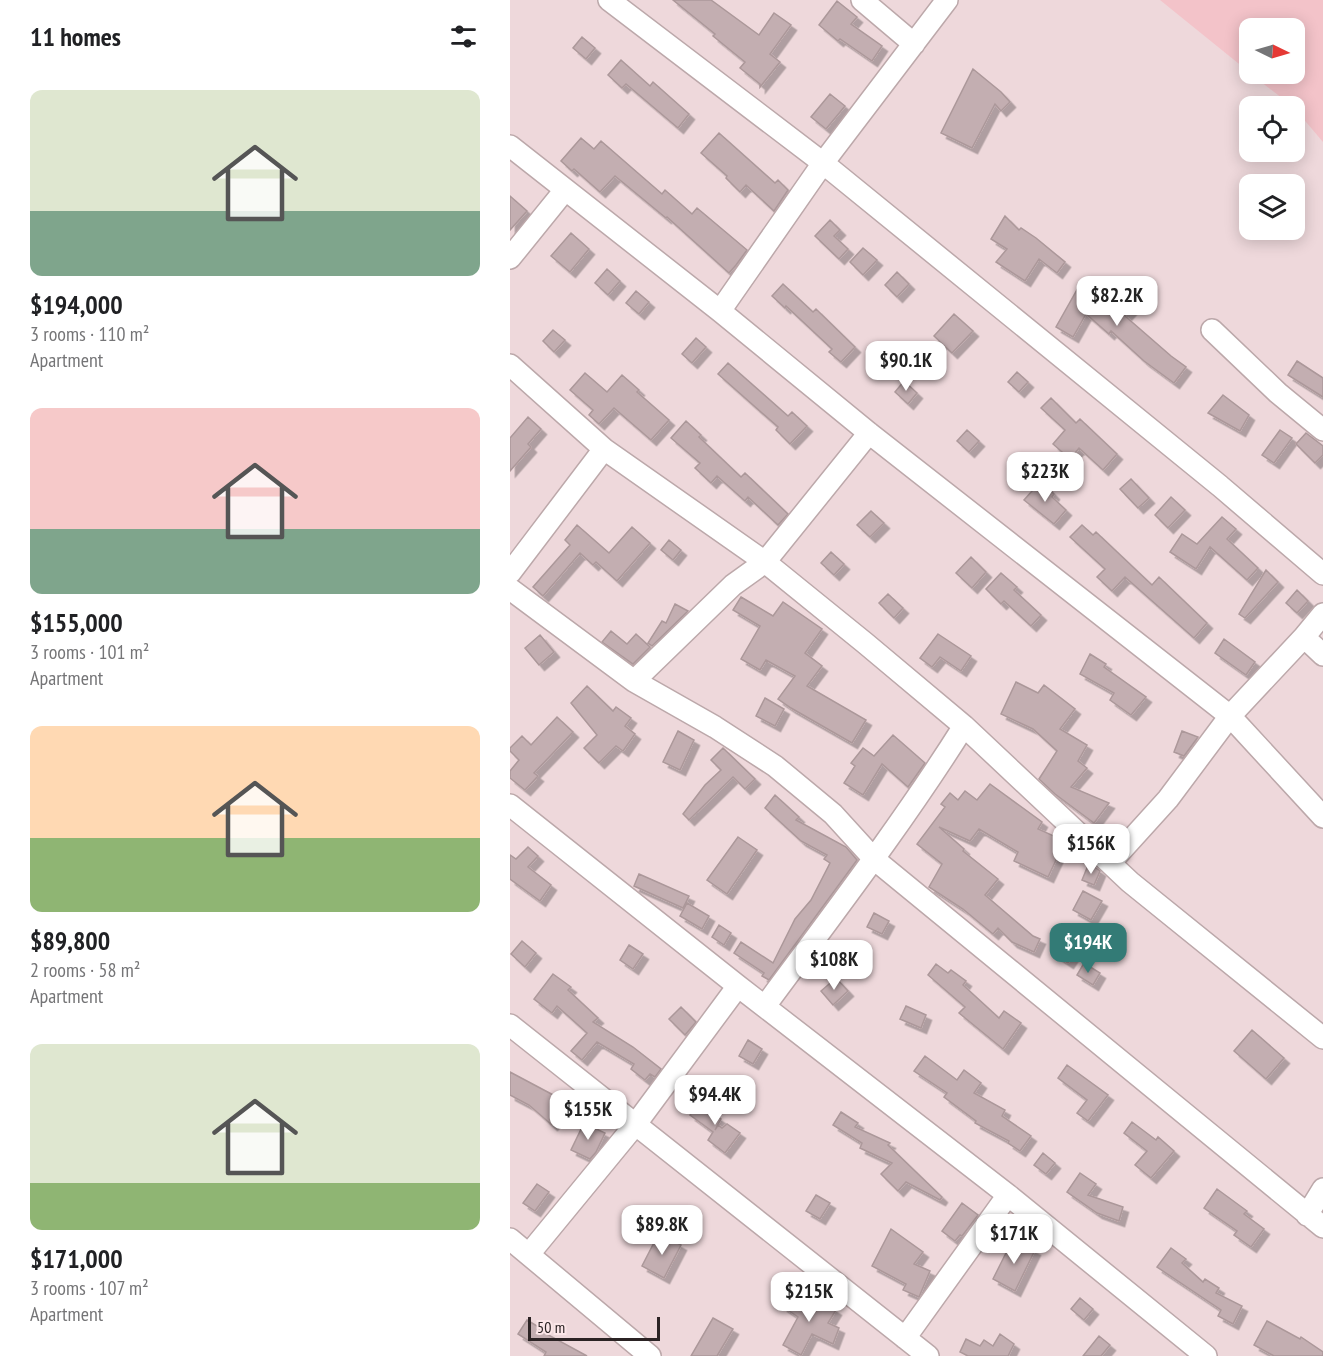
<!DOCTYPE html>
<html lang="en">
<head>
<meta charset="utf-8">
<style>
	body { margin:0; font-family:"PT Sans Narrow",sans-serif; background:#f6f6f6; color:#202124; height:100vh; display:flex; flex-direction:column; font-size:22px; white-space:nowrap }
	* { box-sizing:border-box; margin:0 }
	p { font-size:20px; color:#757577 }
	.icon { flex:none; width:33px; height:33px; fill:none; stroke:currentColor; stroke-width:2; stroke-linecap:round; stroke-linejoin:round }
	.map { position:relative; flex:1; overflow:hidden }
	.drawer { display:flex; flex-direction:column; background:#fff; width:510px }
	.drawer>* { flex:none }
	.needle { width:39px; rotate:95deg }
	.tools { position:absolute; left:729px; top:18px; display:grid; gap:12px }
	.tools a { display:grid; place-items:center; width:66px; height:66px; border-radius:12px; background:#fff; box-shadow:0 3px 15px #0003; font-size:30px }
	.scale { position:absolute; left:18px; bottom:15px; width:132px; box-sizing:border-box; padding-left:6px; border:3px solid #2b2324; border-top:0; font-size:16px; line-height:21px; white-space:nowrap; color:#2b2324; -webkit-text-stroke:4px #fbe6e8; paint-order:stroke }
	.price { position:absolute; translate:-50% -51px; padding:0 14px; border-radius:12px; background:#fff; color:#222; font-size:20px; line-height:39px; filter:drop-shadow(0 2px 3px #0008) }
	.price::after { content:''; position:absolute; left:50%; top:36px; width:18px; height:14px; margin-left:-9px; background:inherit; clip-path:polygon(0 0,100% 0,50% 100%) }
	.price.selected { background:#337b76; color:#fff }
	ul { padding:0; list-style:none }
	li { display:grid; align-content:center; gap:12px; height:318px; padding:0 30px }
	li span { display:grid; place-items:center; height:186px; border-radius:12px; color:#555 }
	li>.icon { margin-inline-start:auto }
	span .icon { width:108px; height:108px; fill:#fffc; stroke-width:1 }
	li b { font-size:26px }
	h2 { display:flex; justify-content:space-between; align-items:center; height:72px; padding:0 30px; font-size:26px }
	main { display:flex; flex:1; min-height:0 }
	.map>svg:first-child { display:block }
	.green { fill:#f3c3c9 }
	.building { fill:#c3aeb1; stroke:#ac989a; stroke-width:1.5; filter:url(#shadow) }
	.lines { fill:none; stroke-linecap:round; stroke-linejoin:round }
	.street-casing { stroke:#bca8aa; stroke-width:24 }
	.street { stroke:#fff; stroke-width:21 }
</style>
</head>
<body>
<main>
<section class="drawer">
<h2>11 homes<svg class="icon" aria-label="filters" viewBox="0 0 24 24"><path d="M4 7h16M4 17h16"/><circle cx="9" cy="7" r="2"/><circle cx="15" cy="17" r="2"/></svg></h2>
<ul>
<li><span style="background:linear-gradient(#dfe7d0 65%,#7fa58c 0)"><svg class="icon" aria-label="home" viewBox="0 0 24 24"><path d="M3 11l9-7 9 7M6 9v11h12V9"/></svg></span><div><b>$194,000</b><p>3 rooms · 110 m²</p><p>Apartment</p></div></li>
<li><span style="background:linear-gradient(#f6c9c9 65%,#7fa58c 0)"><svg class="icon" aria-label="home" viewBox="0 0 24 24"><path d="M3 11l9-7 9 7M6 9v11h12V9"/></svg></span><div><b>$155,000</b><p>3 rooms · 101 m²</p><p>Apartment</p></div></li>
<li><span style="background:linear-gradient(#ffd9b3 60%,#8fb573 0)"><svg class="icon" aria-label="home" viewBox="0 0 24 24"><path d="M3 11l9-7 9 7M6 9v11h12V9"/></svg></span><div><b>$89,800</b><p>2 rooms · 58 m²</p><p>Apartment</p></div></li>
<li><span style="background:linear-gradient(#dfe7d0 75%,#8fb573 0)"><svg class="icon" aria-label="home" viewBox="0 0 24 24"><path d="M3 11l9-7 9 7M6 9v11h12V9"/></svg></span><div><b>$171,000</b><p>3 rooms · 107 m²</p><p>Apartment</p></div></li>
</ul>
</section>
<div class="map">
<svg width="813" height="1356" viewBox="0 0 813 1356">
	<defs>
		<filter id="shadow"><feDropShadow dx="5.5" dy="5.5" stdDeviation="0" flood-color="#0004"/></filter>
	</defs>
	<rect width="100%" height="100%" fill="#eed8db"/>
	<path class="green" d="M650,0H813V142L785,109L784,106H782L741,74H784V28H740L739,72Z"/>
	<path class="building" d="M163,0H201L249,35L264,13L281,25L260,54L270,62L250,87V84L230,68L235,62L203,36L205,34Z
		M327,1L347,17L341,24L372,46L362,61L330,39L328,41L309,25Z
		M72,37L85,48L76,59L63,48Z
		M111,60L140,86L143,82L179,114L168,128L116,84L112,88L98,75Z
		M463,69L491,92L500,102L491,111L485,104L462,148L431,133Z
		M320,94L335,106L316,129L301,117Z
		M209,133L265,183L268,180L278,190L264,211L236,185L230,192L216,178L217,176L191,153Z
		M71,138L84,149L91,141L152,194L155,190L182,214L187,208L237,250L226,265L219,273L157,217L156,218L105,176L90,192L64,169L62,171L51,161Z
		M0,196L17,211L0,230Z
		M495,216L509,230L511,228L526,238L555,262L547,273L529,259L515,281L486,262L497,249L481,239Z
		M320,220L330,230L324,236L338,249L329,259L305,236Z
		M61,233L79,249L60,272L41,256Z
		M353,248L367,260L353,275L340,262Z
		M97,269L110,281L98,295L85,283Z
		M387,272L399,284L387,297L375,285Z
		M577,278L605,303L611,296L623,307L615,316L661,356L676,367L664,383L634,361L601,331L599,334L576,314L563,337L546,327L568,288Z
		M273,284L303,312L306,309L345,347L331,362L319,352L322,349L276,306L275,308L262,296Z
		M126,291L139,302L129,314L116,303Z
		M444,314L463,331L442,353L424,336Z
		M43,330L55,340L44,352L33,341Z
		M186,338L196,347L182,363L172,354Z
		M787,361L813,378V397L778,375Z
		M218,363L278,416L282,412L297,426L280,444L266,430L268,427L208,374Z
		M507,372L518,382L509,392L498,382Z
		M75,373L97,392L112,375L129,390L127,392L159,420L141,440L104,408L89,424L79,415L83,410L60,390Z
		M394,381L407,393L398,404L385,392Z
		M713,395L739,415L730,431L698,413Z
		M541,398L566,423L570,419L607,454L593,470L569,448L560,459L543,444L555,430L531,408Z
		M18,417L31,429L18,444L21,447L0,471V438Z
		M176,421L191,435L189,437L231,477L235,473L278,514L268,525L238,497L235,501L207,476L201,483L185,468L190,463L161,438Z
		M457,430L469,441L459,452L447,441Z
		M770,430L782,438L764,463L752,455Z
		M796,433L813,446V455L805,463L786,444Z
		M621,479L639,498L628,508L610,489Z
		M531,481L544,494L542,497L556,510L544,524L514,500Z
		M661,497L675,510L658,528L645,515Z
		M361,511L374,523L360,537L347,525Z
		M712,517L726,529L717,539L748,568L737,580L700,547L686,569L660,552L672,534L687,544Z
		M67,525L99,553L122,527L140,543L107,581L86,562L83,565L70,553L33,596L23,587L60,545L55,540Z
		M572,525L583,535L586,532L642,585L649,577L697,623L684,638L615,577L602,591L587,577L595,569L560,537Z
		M159,540L171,550L163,560L151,550Z
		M321,552L334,564L324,575L311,563Z
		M461,557L476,572L462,588L446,573Z
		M756,570L768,582L735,618L729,614Z
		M491,573L507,587L504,590L531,615L521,626L494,601L491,604L476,589Z
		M787,590L798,601L787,613L776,603Z
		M378,594L393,608L384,618L369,603Z
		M231,597L263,616L273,602L312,629L295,653L312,666L297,686L356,720L342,743L281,708L268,699L285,676L256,660L250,670L231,659L250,626L223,610Z
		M165,604L178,611L142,646L138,643L152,621L156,623Z
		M101,631L117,644L126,634L140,647L123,664L92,642Z
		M428,634L461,656L451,671L430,657L422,667L410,658Z
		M30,635L44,652L29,665L15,648Z
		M714,639L745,662L736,675L705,653Z
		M580,654L596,664L594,667L636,697L621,715L600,700L604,693L570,674Z
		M506,682L528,693L534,685L565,709L550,729L577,745L568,761L577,768L561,787L599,803L584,823L545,794L529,779L547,751L523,729L491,714Z
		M77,686L103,711L106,707L121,718L115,726L125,734L113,751L106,746L89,763L74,748L87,735L61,703Z
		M255,698L274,709L265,726L246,716Z
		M47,717L63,732L24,773L28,776L15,790L0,778V771L9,760L0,751V748L12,736L21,745Z
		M168,731L184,740L170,770L153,762Z
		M672,731L688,737L674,756L664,752Z
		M383,735L415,763L398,787L372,764L353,795L334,783L345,766L341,763L353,748L364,756Z
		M213,748L245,779L235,789L223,777L179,820L173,814L195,785L211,770L201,760Z
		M480,784L532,822L528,829L555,841L538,877L504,861L508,852L469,829L460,841L429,827L454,849L453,851L488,879L475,895L523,936L530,939L524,952L502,942L488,928L483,934L453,909L419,887L432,864L407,844L435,807L431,804L440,793L448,800L455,791L467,800Z
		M265,795L289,817L286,820L336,847L347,860L259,980L252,976L254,973L224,953L231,942L263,963L285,919L301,900L320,863L314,859L317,855L291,841L255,808Z
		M228,837L247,850L217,894L197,880Z
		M18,847L28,856L18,867L41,885L30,901L0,879V855L6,859Z
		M579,863L590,871L584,885L572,880Z
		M129,874L179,896L173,908L124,886Z
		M573,891L592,901L581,920L563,910Z
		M177,903L199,916L192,929L170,916Z
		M364,913L379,921L372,934L357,927Z
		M209,925L221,933L214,945L202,937Z
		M559,934L572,942L558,963L546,955Z
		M12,941L26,953L15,967L1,954Z
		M119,945L133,954L123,969L110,960Z
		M574,963L590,973L583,985L567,975Z
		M426,964L438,973L441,970L456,981L453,985L489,1018L494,1011L511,1023L493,1049L449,1013L455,1007L418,975Z
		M43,974L61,987L58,990L88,1018L83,1022L123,1047L151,1069L145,1077L140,1074L135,1080L121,1069L124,1064L87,1042L72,1060L61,1051L77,1033L47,1006L42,1013L24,999Z
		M326,978L338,991L323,1005L311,991Z
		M396,1006L416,1015L411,1028L390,1019Z
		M171,1007L186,1022L175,1035L159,1019Z
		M742,1030L774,1058L756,1079L724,1051Z
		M238,1040L252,1049L243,1064L229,1056Z
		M415,1056L447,1080L454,1070L471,1083L464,1093L495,1110L492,1116L521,1136L510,1151L498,1143L499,1141L465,1123L466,1121L434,1097L437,1093L404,1071Z
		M557,1065L598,1095L578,1121L567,1113L577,1100L548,1078Z
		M0,1072L47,1097L58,1106L42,1125L19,1105L0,1095Z
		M192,1098L205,1108L202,1113L211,1119L205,1130L208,1125L212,1128L217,1124L230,1133L215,1153L198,1140L203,1132L180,1115Z
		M331,1112L348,1123L345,1127L380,1143L378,1145L432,1197L430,1200L396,1182L388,1191L371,1174L382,1163L350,1148L352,1143L323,1125Z
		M622,1122L646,1140L648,1137L664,1151L641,1178L625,1165L637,1151L614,1133Z
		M74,1123L95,1133L86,1152L80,1159L61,1150Z
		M533,1153L545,1163L536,1174L524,1165Z
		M570,1173L586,1184L578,1195L613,1207L609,1221L587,1213L557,1192Z
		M27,1184L39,1192L25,1211L13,1203Z
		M707,1189L737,1211L734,1214L754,1229L741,1247L724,1235L727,1231L694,1208Z
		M306,1195L320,1203L310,1219L296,1211Z
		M452,1203L468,1215L452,1236L450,1235L445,1241L432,1231Z
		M381,1229L413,1252L404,1264L420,1271L409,1297L393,1290L396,1284L362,1266Z
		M149,1233L171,1245L154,1278L132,1266Z
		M503,1239L525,1250L505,1291L483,1279Z
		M661,1248L676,1259L672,1263L693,1282L695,1279L709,1288L706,1293L732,1306L723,1324L708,1316L711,1310L647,1267Z
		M280,1295L300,1307L306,1297L326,1310L318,1323L329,1328L323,1344L302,1334L291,1355L273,1345L288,1317L272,1306Z
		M570,1298L583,1309L574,1320L561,1309Z
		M203,1318L223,1329L207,1356H181Z
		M17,1320L32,1329L31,1331L77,1356H34L36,1352L8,1334Z
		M757,1321L790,1339L791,1337L813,1352V1356H764L744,1345Z
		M490,1334L504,1344L498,1356H458L450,1352L456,1339L470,1346L474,1340L483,1346Z
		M589,1336L600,1345L591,1356H573Z"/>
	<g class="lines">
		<defs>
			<path id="street" d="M99,0L313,163L710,486L813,574
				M352,0L404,44
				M0,146L210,311L359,433L720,716L813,817
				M0,258L55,190
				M210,311L313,163L437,0
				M702,330L768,393L813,430
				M0,365L94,449L255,562L355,643L454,726L620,882L813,1038
				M0,573L94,449
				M0,589L124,681L205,727L265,766L323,814L364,859L813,1227
				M794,637L813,655
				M124,681L223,585L255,562L359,433
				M0,805L228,986L498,1195L696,1356
				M600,863L658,799L720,716L794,637L813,614
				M255,1006C323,914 393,823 454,726
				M0,1025L418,1356
				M797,1215L813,1189
				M0,1239L140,1356
				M19,1254L125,1125L228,986
				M395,1338L498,1195"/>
		</defs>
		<use href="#street" class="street-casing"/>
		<use href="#street" class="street"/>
	</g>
</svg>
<div class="tools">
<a><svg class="needle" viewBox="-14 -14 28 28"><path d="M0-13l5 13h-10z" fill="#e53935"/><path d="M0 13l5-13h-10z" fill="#757577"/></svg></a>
<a><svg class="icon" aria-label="locate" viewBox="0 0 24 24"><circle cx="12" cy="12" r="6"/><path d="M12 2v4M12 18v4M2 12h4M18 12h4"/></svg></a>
<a><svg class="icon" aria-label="layers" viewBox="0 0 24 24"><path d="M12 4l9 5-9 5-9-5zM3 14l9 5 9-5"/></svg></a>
</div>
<div class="scale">50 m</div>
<b class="price" style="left:607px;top:327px">$82.2K</b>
<b class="price" style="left:396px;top:392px">$90.1K</b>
<b class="price" style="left:535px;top:503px">$223K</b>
<b class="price" style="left:581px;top:875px">$156K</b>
<b class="price selected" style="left:578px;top:974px">$194K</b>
<b class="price" style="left:324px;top:991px">$108K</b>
<b class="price" style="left:205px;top:1126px">$94.4K</b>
<b class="price" style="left:78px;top:1141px">$155K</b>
<b class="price" style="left:152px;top:1256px">$89.8K</b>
<b class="price" style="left:504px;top:1265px">$171K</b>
<b class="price" style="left:299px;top:1323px">$215K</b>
</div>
</main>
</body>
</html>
